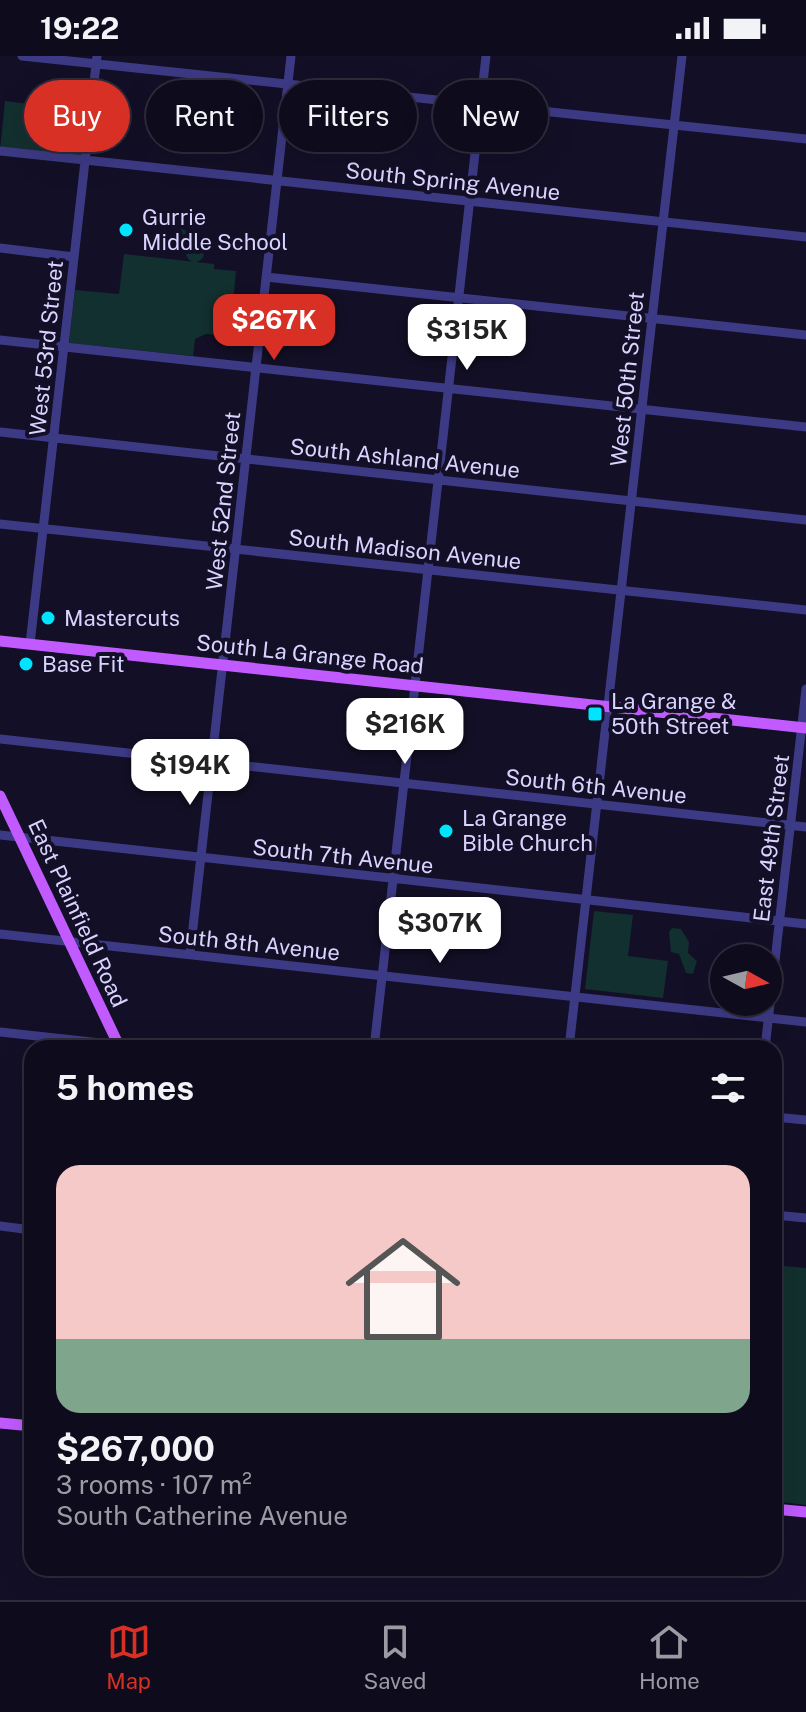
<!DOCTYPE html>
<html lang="en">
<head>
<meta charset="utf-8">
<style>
	body { margin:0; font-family:"Public Sans",sans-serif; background:#171425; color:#f1f3f6; height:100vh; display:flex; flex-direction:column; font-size:30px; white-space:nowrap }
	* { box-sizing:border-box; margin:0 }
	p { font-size:26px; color:#9b9ba3 }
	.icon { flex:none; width:44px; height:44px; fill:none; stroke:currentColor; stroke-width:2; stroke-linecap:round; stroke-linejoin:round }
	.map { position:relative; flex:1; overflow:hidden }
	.sheet { position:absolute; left:24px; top:984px; width:758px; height:536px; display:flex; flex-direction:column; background:#0e0b1c; border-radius:24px; box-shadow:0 8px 32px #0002,0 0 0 2px #2e2b3b }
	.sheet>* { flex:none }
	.hud { position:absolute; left:24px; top:24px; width:758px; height:72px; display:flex; gap:16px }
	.needle { width:52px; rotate:98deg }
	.tools { position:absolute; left:710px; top:888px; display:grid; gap:16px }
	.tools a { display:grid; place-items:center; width:72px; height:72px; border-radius:50%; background:#0e0b1c; box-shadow:0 8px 32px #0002,0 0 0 2px #2e2b3b; font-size:40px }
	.price { position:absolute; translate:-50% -68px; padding:0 18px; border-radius:16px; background:#fff; color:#222; font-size:26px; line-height:52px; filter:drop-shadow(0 2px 4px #0008) }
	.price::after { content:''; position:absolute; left:50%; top:48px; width:24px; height:18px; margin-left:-12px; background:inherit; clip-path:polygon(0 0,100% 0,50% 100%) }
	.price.selected { background:#d93025; color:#fff }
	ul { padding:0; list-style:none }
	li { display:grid; align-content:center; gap:16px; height:424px; padding:0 32px }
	li span { display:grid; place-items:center; height:248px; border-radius:24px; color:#555 }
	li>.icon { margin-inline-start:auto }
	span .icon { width:144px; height:144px; fill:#fffc; stroke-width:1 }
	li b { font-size:34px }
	h2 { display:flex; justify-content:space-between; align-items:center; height:96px; padding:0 32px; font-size:34px }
	.tag { padding:0 28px; border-radius:36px; background:#0e0b1c; box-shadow:0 8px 32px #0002,0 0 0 2px #2e2b3b; font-size:28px; line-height:72px }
	.tag.selected { background:#d93025; color:#fff }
	.status { display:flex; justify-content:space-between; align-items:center; height:56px; padding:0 40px; background:#0e0b1c; direction:ltr }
	.status svg { height:22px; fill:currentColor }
	.tab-bar { display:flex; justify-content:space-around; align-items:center; height:112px; border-top:2px solid #2e2b3b; background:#0e0b1c; font-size:22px; color:#9b9ba3 }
	.tab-bar a { display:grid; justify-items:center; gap:4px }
	.tab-bar .selected { color:#d93025 }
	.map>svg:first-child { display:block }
	.green { fill:#12302f }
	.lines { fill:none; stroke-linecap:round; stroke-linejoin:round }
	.minor { stroke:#3d3a85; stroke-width:9 }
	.major { stroke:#c25bff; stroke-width:11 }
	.poi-dot { fill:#00e5ff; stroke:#130f26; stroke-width:3 }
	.labels { text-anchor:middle; stroke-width:8; stroke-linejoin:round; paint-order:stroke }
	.street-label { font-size:22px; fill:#d9d4ff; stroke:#130f26 }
	.poi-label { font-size:22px; fill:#d9d4ff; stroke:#130f26; text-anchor:start }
</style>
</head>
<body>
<div class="status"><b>19:22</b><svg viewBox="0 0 49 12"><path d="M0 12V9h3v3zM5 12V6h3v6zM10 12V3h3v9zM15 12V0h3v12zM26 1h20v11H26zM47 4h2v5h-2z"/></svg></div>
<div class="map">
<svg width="806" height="1544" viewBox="0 0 806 1544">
	<rect width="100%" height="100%" fill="#130f26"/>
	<path class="green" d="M5,45L89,55L84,103L0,94Z
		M172 182a9 9 0 1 1 18 0a9 9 0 1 1-18 0Z
		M186 197a9 9 0 1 1 18 0a9 9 0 1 1-18 0Z
		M124,198L214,208V213L236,215L230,280L206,278L195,283L193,300L69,287L75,234L119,238Z
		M594,855L633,859L628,900L668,905L663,942L585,933Z
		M672,872L681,873L689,886L688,897L697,905L693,918L686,917L679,898L671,896L669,876Z
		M774,1209L806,1212V1449L774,1445Z"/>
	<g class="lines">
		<path class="minor" d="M22,0L806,83
			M0,95L806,181
			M0,192L74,201
			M266,221L806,279
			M0,284L806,371
			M0,376L806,464
			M0,468L806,554
			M30,588L97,0
			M0,683L806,771
			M0,779L806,868
			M0,878L806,966
			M190,898L291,0
			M0,976L119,989
			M374,992L486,0
			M569,992L682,0
			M765,992L806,633
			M774,1061L806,1064
			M774,1159L806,1162
			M0,1170L32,1174"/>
		<path class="major" d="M0,585L806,672
			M0,740L120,992
			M0,1367L32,1370
			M774,1453L806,1456"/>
	</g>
	<g class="poi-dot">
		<circle cx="126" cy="174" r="8"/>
		<circle cx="48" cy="562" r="8"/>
		<circle cx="26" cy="608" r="8"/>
		<rect x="587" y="650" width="16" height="16" rx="4"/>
		<circle cx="446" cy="775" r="8"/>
	</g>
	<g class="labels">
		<g class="street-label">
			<text transform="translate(453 125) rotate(6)" y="8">South Spring Avenue</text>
			<text transform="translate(46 292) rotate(-84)" y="8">West 53rd Street</text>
			<text transform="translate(627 323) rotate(-84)" y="8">West 50th Street</text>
			<text transform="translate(405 402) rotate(6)" y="8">South Ashland Avenue</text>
			<text transform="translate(223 445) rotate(-84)" y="8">West 52nd Street</text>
			<text transform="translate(405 493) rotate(6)" y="8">South Madison Avenue</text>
			<text transform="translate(310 598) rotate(6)" y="8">South La Grange Road</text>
			<text transform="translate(596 730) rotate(6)" y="8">South 6th Avenue</text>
			<text transform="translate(771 782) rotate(-83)" y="8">East 49th Street</text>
			<text transform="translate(343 800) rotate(6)" y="8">South 7th Avenue</text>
			<text transform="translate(78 857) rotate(65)" y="8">East Plainfield Road</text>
			<text transform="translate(249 887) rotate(6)" y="8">South 8th Avenue</text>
		</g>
		<g class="poi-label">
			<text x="142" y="169">Gurrie<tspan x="142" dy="25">Middle School</tspan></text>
			<text x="64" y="570">Mastercuts</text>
			<text x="42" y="616">Base Fit</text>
			<text x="611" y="653">La Grange &amp;<tspan x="611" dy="25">50th Street</tspan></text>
			<text x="462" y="770">La Grange<tspan x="462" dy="25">Bible Church</tspan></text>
		</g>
	</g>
</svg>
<div class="tools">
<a><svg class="needle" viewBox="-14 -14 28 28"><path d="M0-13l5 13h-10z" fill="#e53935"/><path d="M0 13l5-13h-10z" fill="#9b9ba3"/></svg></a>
</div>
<b class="price selected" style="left:274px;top:306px">$267K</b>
<b class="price" style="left:467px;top:316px">$315K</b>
<b class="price" style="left:405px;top:710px">$216K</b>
<b class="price" style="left:190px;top:751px">$194K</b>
<b class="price" style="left:440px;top:909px">$307K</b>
<div class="hud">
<a class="tag selected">Buy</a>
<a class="tag">Rent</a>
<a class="tag">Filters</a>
<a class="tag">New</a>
</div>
<section class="sheet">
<h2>5 homes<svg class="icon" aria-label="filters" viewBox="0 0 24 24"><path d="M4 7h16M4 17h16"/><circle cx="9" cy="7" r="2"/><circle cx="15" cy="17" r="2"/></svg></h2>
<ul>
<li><span style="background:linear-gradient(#f6c9c9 70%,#7fa58c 0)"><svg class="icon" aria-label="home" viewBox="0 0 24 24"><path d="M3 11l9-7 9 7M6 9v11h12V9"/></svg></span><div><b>$267,000</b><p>3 rooms · 107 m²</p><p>South Catherine Avenue</p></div></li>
</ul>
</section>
</div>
<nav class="tab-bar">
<a class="selected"><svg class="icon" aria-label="map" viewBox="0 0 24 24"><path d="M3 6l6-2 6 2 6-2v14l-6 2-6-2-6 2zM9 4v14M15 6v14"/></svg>Map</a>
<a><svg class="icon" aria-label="saved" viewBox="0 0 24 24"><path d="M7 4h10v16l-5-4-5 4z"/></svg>Saved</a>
<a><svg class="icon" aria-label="home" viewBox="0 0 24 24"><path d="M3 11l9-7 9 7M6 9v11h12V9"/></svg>Home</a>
</nav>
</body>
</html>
